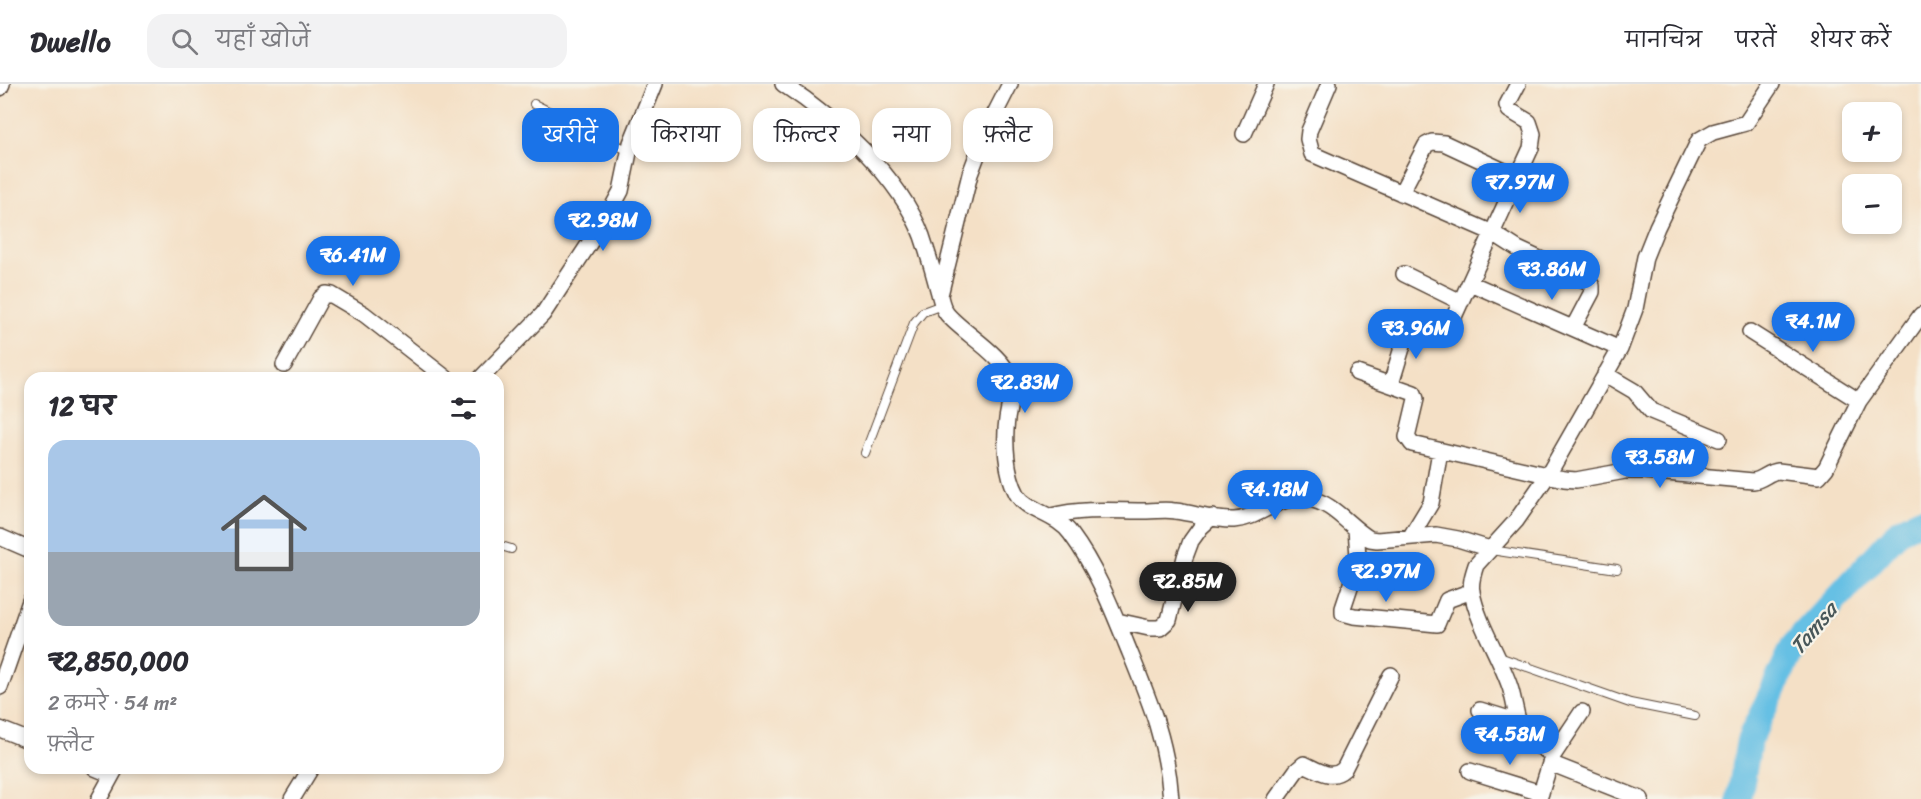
<!DOCTYPE html>
<html lang="hi">
<head>
<meta charset="utf-8">
<style>
	body { margin:0; font-family:Sriracha,"Playpen Sans Deva",sans-serif; background:#f2f2f3; color:#2b2b33; height:100vh; display:flex; flex-direction:column; font-size:22px; white-space:nowrap }
	* { box-sizing:border-box; margin:0 }
	p { font-size:20px; color:#7c7c81 }
	.icon { flex:none; width:33px; height:33px; fill:none; stroke:currentColor; stroke-width:2; stroke-linecap:round; stroke-linejoin:round }
	.map { position:relative; flex:1; overflow:hidden }
	.side { position:absolute; left:24px; top:288px; width:480px; height:402px; display:flex; flex-direction:column; background:#fff; border-radius:18px; box-shadow:0 3px 9px #0003 }
	.side>* { flex:none }
	.top-card { position:absolute; left:522px; top:24px; width:570px; height:54px; display:flex; gap:12px }
	.tools { position:absolute; left:1842px; top:18px; display:grid; gap:12px }
	.tools a { display:grid; place-items:center; width:60px; height:60px; border-radius:12px; background:#fff; box-shadow:0 3px 9px #0003; font-size:30px }
	.price { position:absolute; translate:-50% -51px; padding:0 14px; border-radius:21px; background:#1a73e8; color:#fff; font-size:20px; line-height:39px; filter:drop-shadow(0 2px 3px #0008) }
	.price::after { content:''; position:absolute; left:50%; top:36px; width:18px; height:14px; margin-left:-9px; background:inherit; clip-path:polygon(0 0,100% 0,50% 100%) }
	.price.on { background:#222; color:#fff }
	ul { padding:0; list-style:none }
	li { display:grid; align-content:center; gap:12px; height:318px; padding:0 24px }
	li+li { border-top:2px solid #e1e1e2 }
	li span { display:grid; place-items:center; height:186px; border-radius:18px; color:#555 }
	li>.icon { margin-inline-start:auto }
	span .icon { width:108px; height:108px; fill:#fffc; stroke-width:1 }
	li b { font-size:26px }
	h2 { display:flex; justify-content:space-between; align-items:center; height:72px; padding:0 24px; font-size:26px }
	.chip { padding:0 21px; border-radius:18px; background:#fff; box-shadow:0 3px 9px #0003; font-size:21px; line-height:54px }
	.chip.on { background:#1a73e8; color:#fff }
	header { display:flex; align-items:center; gap:36px; box-sizing:border-box; height:84px; padding:0 30px; background:#fff; border-bottom:2px solid #e1e1e2 }
	header strong { font-size:28px }
	nav { display:flex; gap:33px; margin-inline-start:auto; font-size:21px }
	.search { width:420px; height:54px; background:#f2f2f3; display:flex; align-items:center; gap:15px; box-sizing:border-box; padding:0 21px; border-radius:18px; color:#7c7c81; font-size:22px }
	.map>svg:first-child { display:block }
	.lines { fill:none; stroke-linecap:round; stroke-linejoin:round }
	.river { stroke:#66c0e4; stroke-width:26 }
	.service-casing { stroke:#574537; stroke-width:10 }
	.minor-casing { stroke:#574537; stroke-width:18 }
	.service { stroke:#fff; stroke-width:8 }
	.minor { stroke:#fff; stroke-width:15 }
	.labels { text-anchor:middle; stroke-width:4.5; stroke-linejoin:round; paint-order:stroke }
	.water-label { font-size:22px; font-style:italic; fill:#485759; stroke:#f7f3e8 }
</style>
</head>
<body>
<header>
<strong>Dwello</strong>
<div class="search"><svg class="icon" aria-label="search" viewBox="0 0 24 24"><circle cx="10" cy="10" r="6"/><path d="M15 15l6 6"/></svg>यहाँ खोजें</div>
<nav><a>मानचित्र</a><a>परतें</a><a>शेयर करें</a></nav>
</header>
<div class="map">
<svg width="1921" height="715" viewBox="0 0 1921 715">
	<rect width="100%" height="100%" fill="#f7f3e8"/>
	<filter id="ink" filterUnits="userSpaceOnUse"><feTurbulence type="fractalNoise" baseFrequency=".0167" numOctaves="2"/><feDisplacementMap in="SourceGraphic" scale="12" xChannelSelector="R" yChannelSelector="G"/><feConvolveMatrix kernelMatrix="1 2 1 2 8 2 1 2 1" color-interpolation-filters="sRGB"/></filter>
	<filter id="wash" filterUnits="userSpaceOnUse"><feTurbulence type="fractalNoise" baseFrequency=".008" numOctaves="4" result="noise"/><feDisplacementMap in="SourceGraphic" scale="24" xChannelSelector="R" yChannelSelector="G"/><feGaussianBlur stdDeviation="1.35" result="paint"/><feColorMatrix in="noise" values="0 0 0 0 0 0 0 0 0 0 0 0 0 0 0 0 0 1.4 0 .05"/><feComposite in="paint" operator="in"/></filter>
	<g filter="url(#wash)">
		<rect width="100%" height="100%" fill="#f4e0c6"/>
		<g class="lines">
			<path class="river" d="M1739,715L1749,657L1794,561L1900,446L1921,436"/>
		</g>
	</g>
	<g filter="url(#ink)">
		<g class="lines">
			<defs>
				<path id="service" d="M534,20L629,67
					M865,369L914,239L923,228L942,221
					M498,461L511,465
					M1491,466L1617,485
					M1499,573L1630,619L1695,632"/>
				<path id="minor" d="M783,0C834,33 900,93 922,152C928,170 934,190 939,209C941,216 942,224 947,230C963,249 1003,271 1010,294C1014,306 1009,322 1007,335C1004,357 1006,390 1017,410C1027,428 1056,429 1071,450C1095,482 1111,522 1126,559C1148,613 1167,656 1171,715
					M1329,0L1309,47L1308,55L1312,70L1493,149L1518,165L1589,198L1592,202V208L1573,244
					M0,4L2,0
					M1244,50L1266,0
					M1401,109L1426,61L1432,58L1444,59L1519,94
					M1404,190L1461,218
					M1470,199L1620,265
					M940,211L970,90L987,45L1010,0
					M1447,248L1531,64L1533,50L1529,38L1509,26L1507,21L1518,0
					M1750,248L1859,317
					M284,281L321,214L326,210L332,211L364,230L446,294
					M1357,289L1414,309L1416,315L1407,353L1412,360L1564,395L1576,396L1625,387H1645L1753,397C1763,396 1768,388 1778,387L1819,392L1826,384L1859,317L1921,231
					M1605,290L1634,307L1651,327L1719,355
					M481,294L543,230L608,131L621,107L631,59L655,0
					M1391,300L1409,241
					M1051,432C1085,424 1113,427 1147,427C1157,427 1165,425 1175,427C1194,429 1215,437 1234,436C1262,434 1276,410 1309,415C1334,419 1348,442 1370,455L1377,456L1436,451L1458,455L1490,465
					M1356,445L1358,472L1356,485L1343,524V529L1354,532L1437,540L1447,516L1472,507
					M1411,452L1431,419L1440,367
					M0,453L30,466
					M1117,537L1149,544H1160L1169,536L1185,473L1191,457L1201,443L1212,433
					M0,603L30,517
					M1480,626L1519,638
					M0,645L30,657
					M1552,673L1582,628
					M1550,679L1641,715
					M95,684L112,691
					M1470,687L1541,709
					M99,715L116,684
					M292,715L311,684
					M1276,715L1296,687L1304,680C1318,686 1331,697 1344,685L1391,591
					M1539,715L1552,673C1545,660 1530,663 1524,651C1516,638 1515,618 1510,603C1500,573 1477,538 1472,508C1470,499 1473,490 1476,481L1516,437L1548,391L1620,265L1635,225L1645,173L1657,143L1699,56L1713,48L1746,39L1772,0"/>
			</defs>
			<use href="#service" class="service-casing"/>
			<use href="#minor" class="minor-casing"/>
			<use href="#service" class="service"/>
			<use href="#minor" class="minor"/>
		</g>
	</g>
	<g class="labels">
		<g class="water-label">
			<text transform="translate(1813 544) rotate(-50)" y="8">Tamsa</text>
		</g>
	</g>
</svg>
<div class="tools">
<a>+</a>
<a>−</a>
</div>
<b class="price" style="left:1520px;top:130px">₹7.97M</b>
<b class="price" style="left:603px;top:168px">₹2.98M</b>
<b class="price" style="left:353px;top:203px">₹6.41M</b>
<b class="price" style="left:1552px;top:217px">₹3.86M</b>
<b class="price" style="left:1813px;top:269px">₹4.1M</b>
<b class="price" style="left:1416px;top:276px">₹3.96M</b>
<b class="price" style="left:1025px;top:330px">₹2.83M</b>
<b class="price" style="left:1660px;top:405px">₹3.58M</b>
<b class="price" style="left:1275px;top:437px">₹4.18M</b>
<b class="price" style="left:1386px;top:519px">₹2.97M</b>
<b class="price on" style="left:1188px;top:529px">₹2.85M</b>
<b class="price" style="left:1510px;top:682px">₹4.58M</b>
<div class="top-card">
<a class="chip on">खरीदें</a>
<a class="chip">किराया</a>
<a class="chip">फ़िल्टर</a>
<a class="chip">नया</a>
<a class="chip">फ़्लैट</a>
</div>
<section class="side">
<h2>12 घर<svg class="icon" aria-label="filters" viewBox="0 0 24 24"><path d="M4 7h16M4 17h16"/><circle cx="9" cy="7" r="2"/><circle cx="15" cy="17" r="2"/></svg></h2>
<ul>
<li><span style="background:linear-gradient(#a9c7e8 60%,#9aa5b1 0)"><svg class="icon" aria-label="home" viewBox="0 0 24 24"><path d="M3 11l9-7 9 7M6 9v11h12V9"/></svg></span><div><b>₹2,850,000</b><p>2 कमरे · 54 m²</p><p>फ़्लैट</p></div></li>
</ul>
</section>
</div>
</body>
</html>
